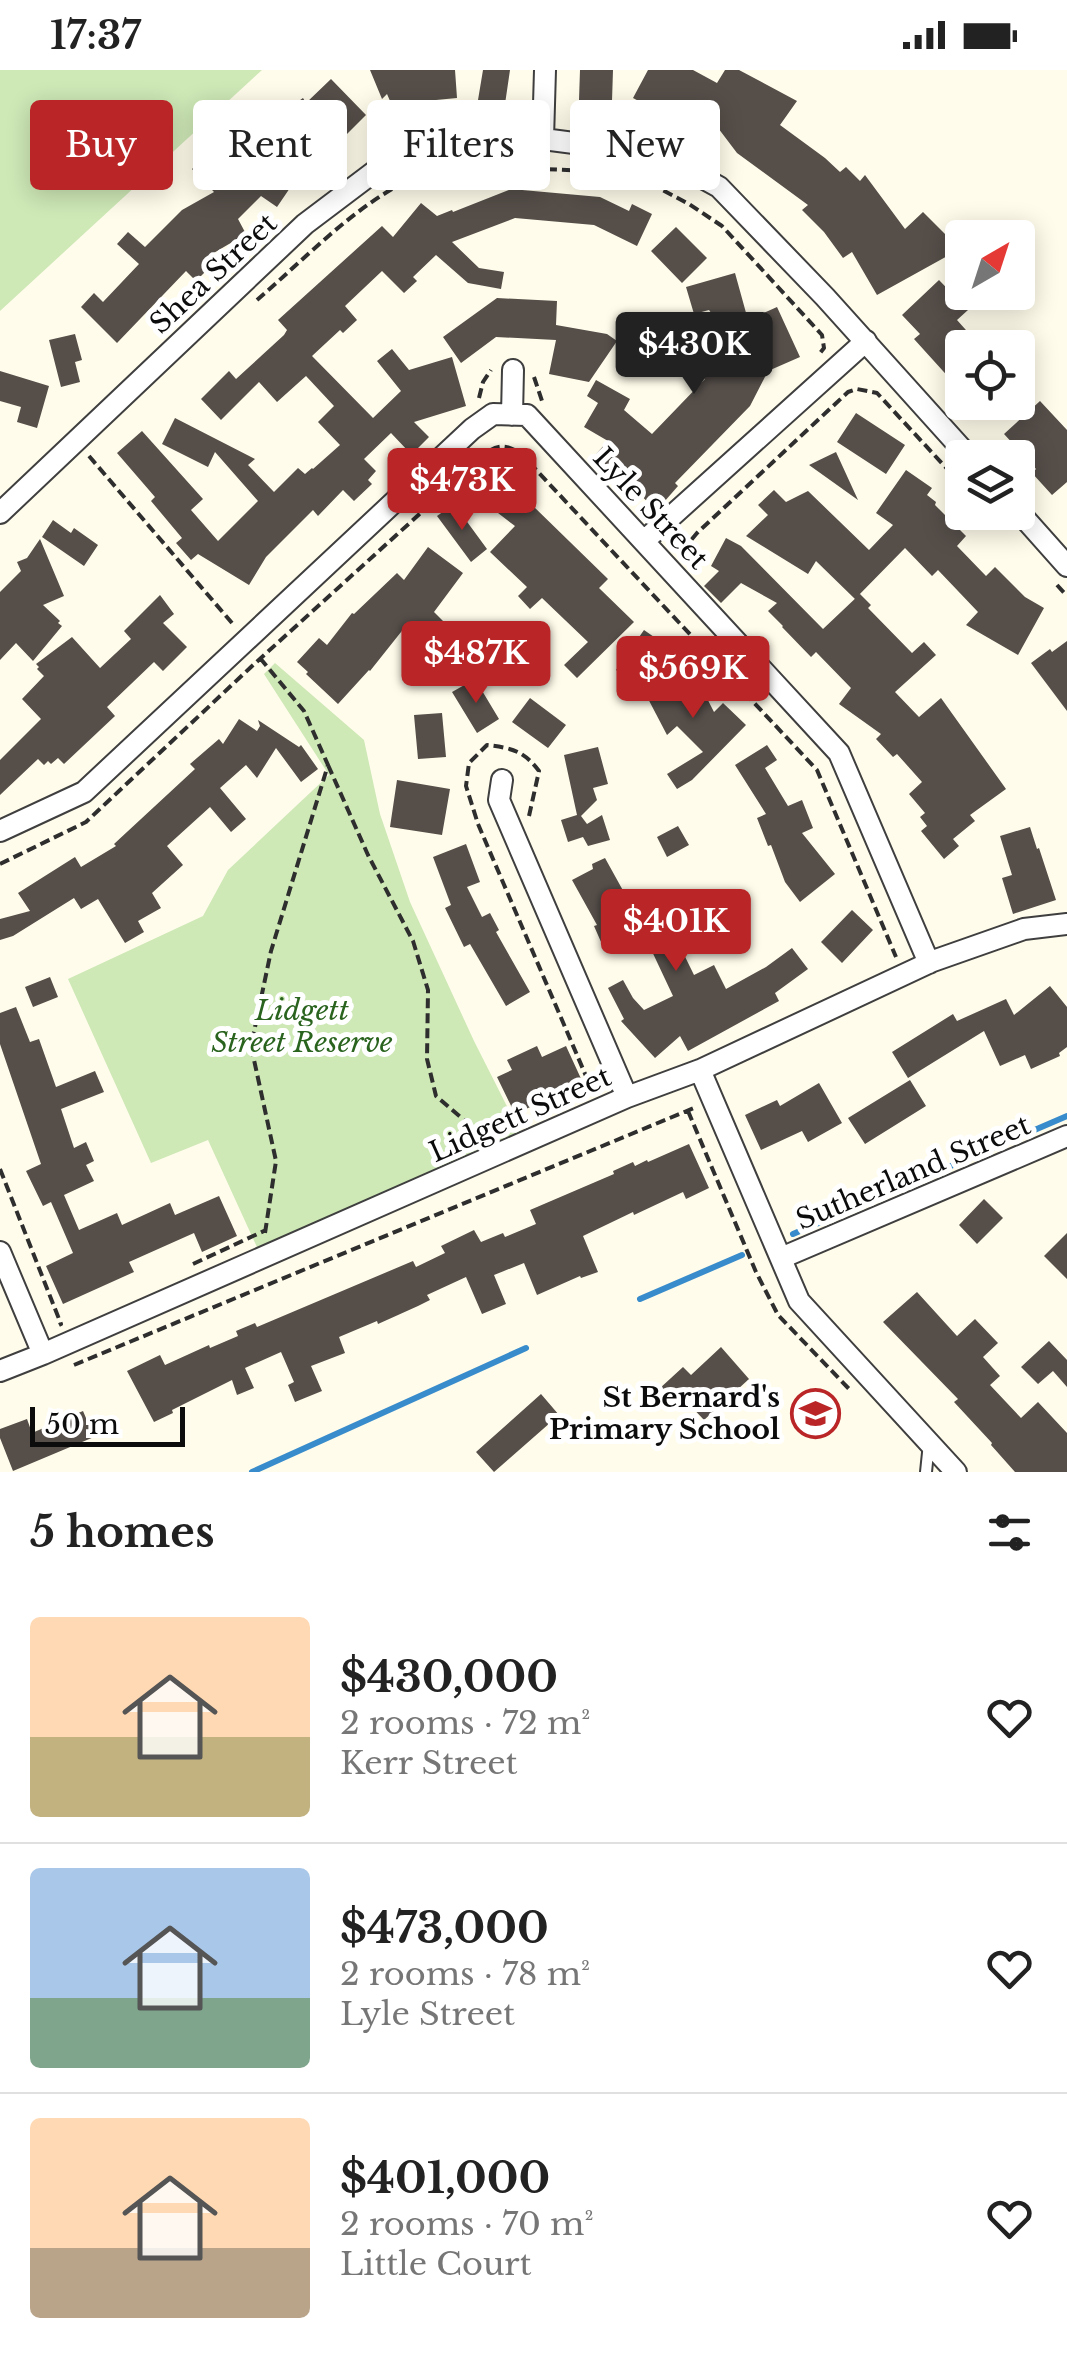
<!DOCTYPE html>
<html lang="en">
<head>
<meta charset="utf-8">
<style>
	body { margin:0; font-family:"Libre Baskerville",serif; background:#f6f6f6; color:#222; height:100vh; display:flex; flex-direction:column; font-size:38px; white-space:nowrap }
	* { box-sizing:border-box; margin:0 }
	p { font-size:32px; color:#767676 }
	.icon { flex:none; width:55px; height:55px; fill:none; stroke:currentColor; stroke-width:2; stroke-linecap:round; stroke-linejoin:round }
	.map { position:relative; height:1402px; overflow:hidden }
	.drawer { display:flex; flex-direction:column; background:#fff; flex:1 }
	.drawer>* { flex:none }
	.banner { position:absolute; left:30px; top:30px; width:1008px; height:90px; display:flex; gap:20px }
	.needle { width:65px; rotate:39deg }
	.tools { position:absolute; left:945px; top:150px; display:grid; gap:20px }
	.tools a { display:grid; place-items:center; width:90px; height:90px; border-radius:10px; background:#fff; box-shadow:0 5px 25px #0003; font-size:50px }
	.scale { position:absolute; left:30px; bottom:25px; width:155px; box-sizing:border-box; padding-left:10px; border:5px solid #0c0c0c; border-top:0; font-size:28px; line-height:35px; white-space:nowrap; color:#0c0c0c; -webkit-text-stroke:8px #fff; paint-order:stroke }
	.price { position:absolute; translate:-50% -85px; padding:0 22px; border-radius:10px; background:#ba2628; color:#fff; font-size:32px; line-height:65px; filter:drop-shadow(0 2px 5px #0008) }
	.price::after { content:''; position:absolute; left:50%; top:60px; width:30px; height:22px; margin-left:-15px; background:inherit; clip-path:polygon(0 0,100% 0,50% 100%) }
	.price.on { background:#222; color:#fff }
	ul { padding:0; list-style:none }
	li { display:flex; align-items:center; gap:30px; height:250px; padding:0 30px }
	li+li { border-top:2px solid #e0e0e0 }
	li span { display:grid; place-items:center; flex:none; width:280px; height:200px; border-radius:10px; color:#555 }
	li>.icon { margin-inline-start:auto }
	span .icon { width:120px; height:120px; fill:#fffc; stroke-width:1 }
	li b { font-size:42px }
	h2 { display:flex; justify-content:space-between; align-items:center; height:120px; padding:0 30px; font-size:42px }
	.pill { padding:0 35px; border-radius:10px; background:#fff; box-shadow:0 5px 25px #0003; font-size:35px; line-height:90px }
	.pill.on { background:#ba2628; color:#fff }
	.status { display:flex; justify-content:space-between; align-items:center; height:70px; padding:0 50px; background:#fff; direction:ltr }
	.status svg { height:28px; fill:currentColor }
	.map>svg:first-child { display:block }
	.green { fill:#cee8b6 }
	.lines { fill:none; stroke-linecap:round; stroke-linejoin:round }
	.stream { stroke:#398ccb; stroke-width:6 }
	.building { fill:#554e49 }
	.service-casing { stroke:#3f3f3f; stroke-width:14 }
	.minor-casing { stroke:#3f3f3f; stroke-width:24 }
	.path { stroke:#2e2e2e; stroke-width:4; stroke-dasharray:10 5; stroke-linecap:butt }
	.service { stroke:#fff; stroke-width:10 }
	.minor { stroke:#fff; stroke-width:20 }
	.labels { text-anchor:middle; stroke-width:10; stroke-linejoin:round; paint-order:stroke }
	.street-label { font-size:28px; fill:#0c0c0c; stroke:#fff }
	.park-label { font-size:28px; font-style:italic; fill:#29631e; stroke:#fff }
	.poi-label { font-size:28px; font-weight:bold; fill:#0c0c0c; stroke:#fff; text-anchor:end }
</style>
</head>
<body>
<div class="status"><b>17:37</b><svg viewBox="0 0 49 12"><path d="M0 12V9h3v3zM5 12V6h3v6zM10 12V3h3v9zM15 12V0h3v12zM26 1h20v11H26zM47 4h2v5h-2z"/></svg></div>
<div class="map">
<svg width="1067" height="1402" viewBox="0 0 1067 1402">
	<rect width="100%" height="100%" fill="#fffceb"/>
	<path class="green" d="M0,0H262L0,241Z
		M275,593L364,670L380,744L410,832L474,971L525,1072L262,1188L208,1070L151,1093L68,909L203,846L228,800L329,705L264,604Z"/>
	<g class="lines">
		<path class="stream" d="M793,1164L1067,1046
			M640,1229L742,1185
			M252,1402L526,1278"/>
	</g>
	<path class="building" d="M370,0H455L457,28L436,30L397,47L387,24L382,29Z
		M483,0H510L505,34L478,30Z
		M580,0H613L612,31L579,30Z
		M648,0H693L717,13L725,0H739L797,31L780,55L825,88L840,102L846,97L860,111L865,105L905,159L923,142L960,179L877,225L852,182L843,188L824,162L802,140L808,135L737,83L712,50L708,59L661,35L657,41L633,28Z
		M331,9L366,45L334,77L313,91L297,67L257,92L292,115L277,137L261,126L238,149L246,164L212,184L218,189L196,211L186,201L117,273L81,237L94,223L103,232L139,194L117,174L128,162L145,177L182,140L214,122L192,99L206,86L200,80L214,66L248,99L265,71L258,60L303,28L306,33Z
		M511,119L600,127L629,141L632,134L652,144L637,176L594,155L515,148L452,172L479,198L504,202L501,219L468,213L436,185L413,207L417,211L404,223L382,201L345,236L357,250L343,263L340,260L312,286L373,348L401,321L377,291L392,279L409,300L452,287L466,336L414,352L429,367L416,380L413,378L409,382L391,363L364,389L376,401L368,410L372,414L354,431L343,420L318,446L313,440L266,487L249,515L198,484L191,490L176,473L182,468L151,431L155,427L117,383L142,361L203,429L191,440L218,471L258,431L215,382L208,397L162,374L175,348L255,389L248,395L274,422L298,398L305,404L312,398L313,399L340,375L318,352L334,336L306,306L277,332L259,312L221,350L201,329L229,301L236,309L284,265L287,260L278,250L382,156L393,167L421,133L437,146L452,140L453,142Z
		M676,157L707,188L682,213L651,181Z
		M735,203L748,250L777,237L800,287L768,301L750,336L675,413L678,416L657,440L595,385L608,371L584,357L598,333L587,326L596,310L630,329L624,340L652,364L705,309L702,307L721,285L730,269L709,240L694,244L686,217Z
		M939,210L968,240L957,250L982,278H962V322L914,269L920,264L902,245Z
		M497,228L557,231L556,255L607,264L617,271L589,312L549,304L556,270L496,267L461,293L443,267Z
		M75,264L82,290L75,292L80,312L61,317L49,270Z
		M0,301L49,316L37,358L17,352L21,337L0,331Z
		M1040,331L1067,360V412L1052,425L1032,403L1036,399L1004,364Z
		M856,343L905,375L886,404L837,372Z
		M836,382L858,430L809,395Z
		M517,399L531,434L608,509L599,518L634,552L577,608L564,595L588,572L542,528L530,539L518,526L527,517L490,482L515,456L468,420Z
		M906,400L932,418L927,425L936,432L935,435L966,466L957,476L986,506L995,497L1025,527L1044,538L1018,585L966,555L978,542L938,500L932,506L905,478L855,529L816,491L808,504L746,466L768,445L758,435L774,420L786,432L808,421L869,480L893,455L876,443Z
		M454,434L487,479L471,492L437,446Z
		M53,450L71,463L74,458L98,475L84,496L42,467Z
		M726,468L741,476L823,559L860,524L871,535L868,538L912,583L924,572L936,585L895,622L919,647L941,628L1006,719L970,745L975,751L953,769L959,776L944,789L921,761L927,756L920,747L925,743L909,724L922,712L897,684L893,687L876,669L881,664L839,634L851,618L816,582L811,587L782,557L783,556L768,541L777,533L741,513L721,533L704,516L719,501L711,496Z
		M40,469L64,526L43,535L60,551L58,553L62,556L33,591L16,573L0,590V522L21,501L17,492L27,488Z
		M428,477L463,503L434,542L452,560L435,575L437,590L405,557L370,601L369,600L338,634L306,604L308,602L297,592L319,568L327,575L352,543L354,544L397,503L404,510Z
		M160,525L174,544L163,553L187,577L163,601L154,592L107,637L115,646L64,694L58,688L51,694L48,691L44,695L38,689L0,725V690L41,649L22,629L44,606L37,599L39,597L36,594L72,567L100,598L131,569L124,561Z
		M644,560L667,576L639,616L616,600Z
		M1067,571V641L1031,593L1050,579L1052,582Z
		M691,597L714,642L723,633L746,655L692,710L677,719L667,704L703,682L677,656L667,665L644,621Z
		M475,609L499,649L477,663L452,622Z
		M530,628L566,655L548,678L512,652Z
		M442,643L446,687L418,689L414,645Z
		M239,649L257,661L260,656L258,650L299,677L301,675L318,699L301,712L276,678L257,708L246,695L220,718L246,749L231,762L210,737L167,776L183,795L152,823L161,838L138,851L144,862L125,873L98,829L81,839L74,828L13,866L0,870V849L30,841L18,823L75,787L81,797L116,776L114,774L195,699L190,694L219,669L223,674Z
		M767,675L777,690L765,698L788,736L802,730L813,758L802,763L835,804L800,832L785,812L771,775L768,776L757,748L766,744L735,695Z
		M598,677L608,714L593,718L597,730L581,746L587,754L602,745L610,770L588,776L583,767L568,772L561,750L577,745L564,685Z
		M397,710L450,719L442,765L390,757Z
		M678,756L689,775L667,787L657,767Z
		M1030,757L1037,779L1039,778L1056,830L1013,844L1002,808L1012,805L1000,766Z
		M466,774L480,812L467,817L482,847L490,843L499,860L496,862L530,922L506,936L470,874L464,877L445,838L451,835L433,787Z
		M605,788L636,844L640,841L650,863L669,854L694,905L714,895L726,919L766,897L792,878L808,899L775,923L779,931L688,981L680,966L655,988L621,951L624,949L608,918L623,910L633,928L644,940L673,926L649,875L629,884L624,873L605,881L594,856L597,855L572,810L593,799L592,794Z
		M852,840L873,860L842,893L821,872Z
		M50,907L58,927L33,937L25,917Z
		M1050,916L1067,937V977L1059,983L1060,986L1031,999L1025,985L1000,996L984,961L908,1008L892,982L953,944L957,951L1006,929L1014,945Z
		M16,937L30,972L39,969L56,1017L95,1001L104,1022L61,1039L74,1078L86,1072L94,1091L86,1095L94,1111L64,1125L79,1160L117,1143L122,1155L170,1133L175,1145L219,1126L237,1166L202,1182L194,1163L129,1192L134,1202L63,1234L46,1196L73,1183L51,1132L43,1136L26,1101L41,1094L0,974V943Z
		M537,976L542,987L566,976L583,1013L515,1044L497,1007L512,1000L507,990Z
		M910,1010L926,1036L865,1074L848,1048Z
		M819,1013L842,1053L808,1072L802,1061L761,1080L745,1045L777,1030L780,1036Z
		M689,1074L709,1118L686,1129L683,1122L634,1145L633,1142L583,1166L598,1202L581,1208L580,1206L537,1225L524,1193L494,1205L506,1234L482,1244L466,1207L427,1225L430,1230L418,1236L378,1254L377,1251L339,1267L345,1283L311,1296L322,1321L295,1332L288,1315L294,1312L281,1282L245,1298L254,1318L237,1325L232,1310L172,1340L173,1343L154,1352L127,1301L160,1285L165,1295L209,1275L210,1278L238,1266L236,1261L255,1253L257,1257L413,1191L416,1197L445,1183L441,1176L474,1160L481,1172L503,1163L505,1167L536,1154L530,1140L614,1104L613,1101L633,1092L635,1096L647,1090L648,1092Z
		M984,1129L1003,1148L977,1174L959,1155Z
		M1067,1163V1209L1044,1186Z
		M917,1222L957,1266L975,1249L998,1273L983,1287L1000,1306L990,1315L1021,1348L1038,1332L1067,1363V1402H1015L991,1375L992,1373L954,1332L958,1329L883,1252Z
		M1049,1271L1067,1290V1317L1053,1301L1038,1314L1021,1297Z
		M721,1277L749,1309L704,1350L688,1333L679,1341L659,1319L683,1297L691,1305Z
		M541,1324L559,1345L494,1402L476,1382Z
		M83,1341L94,1367L13,1401L0,1368V1359L27,1349L32,1363Z"/>
	<g class="lines">
		<defs>
			<path id="service" d="M926,1402L929,1373"/>
			<path id="minor" d="M543,69L545,0
				M512,345L513,300
				M1018,441L1067,496
				M0,443L305,154L407,77L543,69L659,84L719,117L825,227L970,388
				M644,471L866,271
				M502,710L499,730L627,1027
				M0,761L84,722L472,359L493,344L527,345L839,683L929,893
				M700,1000L799,1231L956,1402
				M0,1182L43,1284
				M781,1188L1067,1066
				M0,1301L43,1284L627,1027L700,1000L933,891L1024,859L1067,854"/>
		</defs>
		<use href="#service" class="service-casing"/>
		<use href="#minor" class="minor-casing"/>
		<path class="path" d="M472,96L614,102L655,116L689,134L722,156L822,265L824,278L820,283
			M257,230C312,183 372,116 443,97
			M534,307L542,331
			M479,328L483,312L491,300
			M89,386L232,553
			M989,442L1003,457
			M682,481L697,463L848,322L857,319L877,323L962,415
			M1057,515L1067,526
			M260,588L304,641L328,695L271,881L251,976L276,1091L265,1163
			M328,695L368,785L413,871L428,920L427,989L436,1026L471,1056L495,1063
			M529,746L539,701C524,681 512,678 487,675L469,693L466,716L478,754L592,1020
			M0,794L86,752L251,597L489,381C503,372 514,378 525,388L817,700L896,887
			M688,1041L756,1202L778,1245L852,1322
			M0,1099L61,1254L59,1255
			M193,1194L266,1160
			M74,1295L694,1038"/>
		<use href="#service" class="service"/>
		<use href="#minor" class="minor"/>
	</g>
	<defs>
		<symbol id="school-ring" viewBox="-11 -11 22 22"><circle r="9.5" fill="#fff" stroke="#ba2628" stroke-width="1.5"/><path d="M0-5L7-2L0 1L-7-2ZM-4 1L0 2.5L4 1V4Q0 6-4 4Z" fill="#ba2628"/></symbol>
	</defs>
	<g fill-rule="evenodd">
		<use href="#school-ring" x="788" y="1316" width="55" height="55"/>
	</g>
	<g class="labels">
		<g class="street-label">
			<text transform="translate(213 203) rotate(-43)" y="10">Shea Street</text>
			<text transform="translate(651 438) rotate(47)" y="10">Lyle Street</text>
			<text transform="translate(520 1044) rotate(-24)" y="10">Lidgett Street</text>
			<text transform="translate(913 1102) rotate(-23)" y="10">Sutherland Street</text>
		</g>
		<g class="park-label">
			<text x="302" y="950">Lidgett<tspan x="302" dy="32">Street Reserve</tspan></text>
		</g>
		<g class="poi-label">
			<text x="780" y="1337">St Bernard's<tspan x="780" dy="32">Primary School</tspan></text>
		</g>
	</g>
</svg>
<div class="tools">
<a><svg class="needle" viewBox="-14 -14 28 28"><path d="M0-13l5 13h-10z" fill="#e53935"/><path d="M0 13l5-13h-10z" fill="#767676"/></svg></a>
<a><svg class="icon" aria-label="locate" viewBox="0 0 24 24"><circle cx="12" cy="12" r="6"/><path d="M12 2v4M12 18v4M2 12h4M18 12h4"/></svg></a>
<a><svg class="icon" aria-label="layers" viewBox="0 0 24 24"><path d="M12 4l9 5-9 5-9-5zM3 14l9 5 9-5"/></svg></a>
</div>
<div class="scale">50 m</div>
<b class="price on" style="left:694px;top:327px">$430K</b>
<b class="price" style="left:462px;top:463px">$473K</b>
<b class="price" style="left:476px;top:636px">$487K</b>
<b class="price" style="left:693px;top:651px">$569K</b>
<b class="price" style="left:676px;top:904px">$401K</b>
<div class="banner">
<a class="pill on">Buy</a>
<a class="pill">Rent</a>
<a class="pill">Filters</a>
<a class="pill">New</a>
</div>
</div>
<section class="drawer">
<h2>5 homes<svg class="icon" aria-label="filters" viewBox="0 0 24 24"><path d="M4 7h16M4 17h16"/><circle cx="9" cy="7" r="2"/><circle cx="15" cy="17" r="2"/></svg></h2>
<ul>
<li><span style="background:linear-gradient(#ffd9b3 60%,#c2b280 0)"><svg class="icon" aria-label="home" viewBox="0 0 24 24"><path d="M3 11l9-7 9 7M6 9v11h12V9"/></svg></span><div><b>$430,000</b><p>2 rooms · 72 m²</p><p>Kerr Street</p></div><svg class="icon" aria-label="heart" viewBox="0 0 24 24"><path d="M12 20l-8-8c-3-5 5-10 8-4 3-6 11-1 8 4z"/></svg></li>
<li><span style="background:linear-gradient(#a9c7e8 65%,#7fa58c 0)"><svg class="icon" aria-label="home" viewBox="0 0 24 24"><path d="M3 11l9-7 9 7M6 9v11h12V9"/></svg></span><div><b>$473,000</b><p>2 rooms · 78 m²</p><p>Lyle Street</p></div><svg class="icon" aria-label="heart" viewBox="0 0 24 24"><path d="M12 20l-8-8c-3-5 5-10 8-4 3-6 11-1 8 4z"/></svg></li>
<li><span style="background:linear-gradient(#ffd9b3 65%,#b9a48a 0)"><svg class="icon" aria-label="home" viewBox="0 0 24 24"><path d="M3 11l9-7 9 7M6 9v11h12V9"/></svg></span><div><b>$401,000</b><p>2 rooms · 70 m²</p><p>Little Court</p></div><svg class="icon" aria-label="heart" viewBox="0 0 24 24"><path d="M12 20l-8-8c-3-5 5-10 8-4 3-6 11-1 8 4z"/></svg></li>
</ul>
</section>
</body>
</html>
